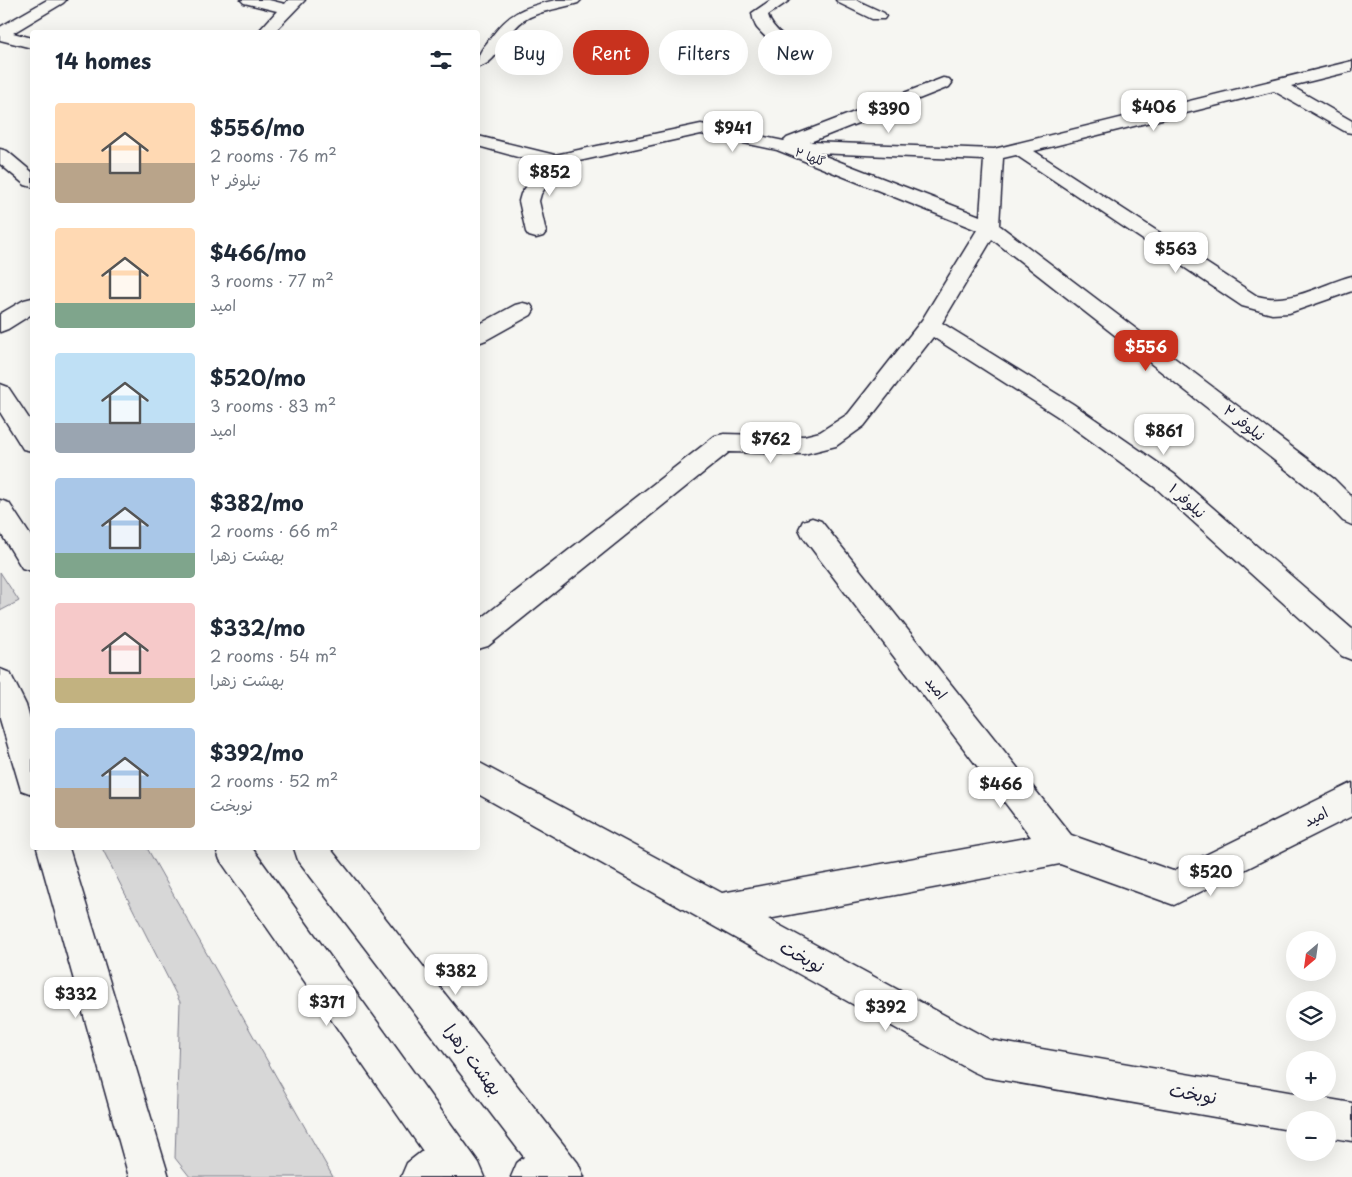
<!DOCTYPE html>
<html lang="en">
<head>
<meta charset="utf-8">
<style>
	body { margin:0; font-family:"Playpen Sans","Playpen Sans Arabic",sans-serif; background:#f2f2f3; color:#1f2937; height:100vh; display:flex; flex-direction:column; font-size:19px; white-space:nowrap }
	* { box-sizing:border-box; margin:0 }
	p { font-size:16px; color:#747a83 }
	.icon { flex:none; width:28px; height:28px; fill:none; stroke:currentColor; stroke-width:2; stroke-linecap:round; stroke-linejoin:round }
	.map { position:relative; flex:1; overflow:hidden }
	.side { position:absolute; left:30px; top:30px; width:450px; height:820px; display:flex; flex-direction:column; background:#fff; border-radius:5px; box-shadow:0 5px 20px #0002 }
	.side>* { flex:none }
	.top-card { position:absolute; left:495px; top:30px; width:475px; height:45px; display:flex; gap:10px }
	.needle { width:32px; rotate:209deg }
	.buttons { position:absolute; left:1286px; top:931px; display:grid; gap:10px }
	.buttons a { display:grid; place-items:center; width:50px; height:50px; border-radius:50%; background:#fff; box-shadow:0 5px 20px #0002; font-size:25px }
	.price { position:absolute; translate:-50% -42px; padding:0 11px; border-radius:10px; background:#fff; color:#222; font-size:16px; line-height:32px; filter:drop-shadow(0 1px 2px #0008) }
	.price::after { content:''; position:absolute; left:50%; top:30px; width:15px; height:11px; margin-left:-8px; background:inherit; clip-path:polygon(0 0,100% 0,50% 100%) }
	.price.current { background:#c8321e; color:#fff }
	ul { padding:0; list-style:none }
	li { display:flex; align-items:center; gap:15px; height:125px; padding:0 25px }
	li span { display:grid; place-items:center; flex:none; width:140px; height:100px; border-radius:5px; color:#555 }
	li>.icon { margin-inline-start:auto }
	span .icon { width:60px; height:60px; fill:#fffc; stroke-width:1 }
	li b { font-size:21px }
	h2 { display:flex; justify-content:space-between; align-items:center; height:60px; padding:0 25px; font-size:21px }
	.chip { padding:0 18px; border-radius:22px; background:#fff; box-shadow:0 5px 20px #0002; font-size:18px; line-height:45px }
	.chip.current { background:#c8321e; color:#fff }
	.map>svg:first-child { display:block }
	.green { fill:#d7d7d7; stroke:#7c7c89 }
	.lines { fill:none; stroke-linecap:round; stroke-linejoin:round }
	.street-casing { stroke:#22223b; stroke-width:3 }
	.secondary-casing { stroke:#22223b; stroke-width:3 }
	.street { fill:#f6f6f2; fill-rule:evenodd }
	.secondary { fill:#f6f6f2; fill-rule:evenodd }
	.labels { text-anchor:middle; stroke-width:4; stroke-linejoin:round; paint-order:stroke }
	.far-street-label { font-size:12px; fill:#22223b; stroke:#f6f6f2 }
	.street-label { font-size:15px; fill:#22223b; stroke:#f6f6f2 }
	.near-street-label { font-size:18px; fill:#22223b; stroke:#f6f6f2 }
</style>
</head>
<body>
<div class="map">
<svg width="1352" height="1177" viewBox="0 0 1352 1177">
	<rect width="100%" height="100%" fill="#f6f6f2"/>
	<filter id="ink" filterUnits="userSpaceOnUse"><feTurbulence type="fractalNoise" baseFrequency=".02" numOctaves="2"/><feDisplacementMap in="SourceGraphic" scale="10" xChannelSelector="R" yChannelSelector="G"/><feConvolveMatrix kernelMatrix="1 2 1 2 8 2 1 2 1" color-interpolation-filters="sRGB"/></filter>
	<g filter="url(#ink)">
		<path class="green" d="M0,572L19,601L0,611Z
			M102,848H147L333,1177H190L175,1158L180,1002Z"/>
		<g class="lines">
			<defs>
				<path id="street" d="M47,0H66L63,3L13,33L32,38V48L0,40V27Z
					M241,0H269L285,4L288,0H305L274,32H258L277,11L244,3Z
					M556,0H581L578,3C560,9 539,10 523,21C506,32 499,63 478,67C478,52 481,51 490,39C509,12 524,7 556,0Z
					M771,0H790L768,15C773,34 798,45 814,54L816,58L814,62C798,65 767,40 757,28C754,24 753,18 752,13Z
					M836,0H856L884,13L886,16L884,19H872L839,3Z
					M1352,61V71L1291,86L1352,121V133L1346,132L1274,91L1034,151L1257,296C1292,305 1319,285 1352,276V291L1289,313L1272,314L1242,306L1016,155L1003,158L999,225L1334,479L1352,497V525L1343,521L1316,493L992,239L942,323L1073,404L1174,474L1352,629V660L1342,656L1156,488L1057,416L933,337L864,426L836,446L804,454L729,452L488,646L478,649V621L715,436L724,434L804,436L820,432L848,414L922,320L977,230L777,150L701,134L561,165L541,194L539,201L546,232L543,236L536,238L529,236L526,232L519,201L521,194L543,164L478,146V136L555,155L701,124L784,141L787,138L943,78L949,79L952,83L949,87L810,142L994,149ZM817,153L984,160L980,216Z
					M0,149L7,151L32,172V187L25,185L0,164Z
					M32,298V314L8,329L0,332V314L24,300Z
					M523,303L531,305L534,310L531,315L486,340L478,343V325L515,305Z
					M812,518L821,521L1071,835L1173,871L1352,783V816L1174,905L1060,864L768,919L990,1040L1352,1103V1141L1328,1137V1120H1295V1131L985,1077L972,1071L478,794V762L722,893L1031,837L803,537L799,529L803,521Z
					M0,669L10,673L26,705L32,727V794L21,790L0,719Z
					M37,848H69L169,1177H129Z
					M449,1135L463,1141L469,1155L463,1169L453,1177H401L407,1163L435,1141Z"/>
				<path id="secondary" d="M0,384L8,387L32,423V451L23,449L0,412Z
					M0,500L9,503L32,538V571L22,568L0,532Z
					M216,848H252L479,1163L485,1177H441L220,860Z
					M294,848H330L578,1163L584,1177H511L517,1163L524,1157L298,860Z"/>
			</defs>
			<use href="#street" class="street-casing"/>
			<use href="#secondary" class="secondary-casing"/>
			<use href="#street" class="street"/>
			<use href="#secondary" class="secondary"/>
		</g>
	</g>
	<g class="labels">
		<g class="far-street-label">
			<text transform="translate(810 157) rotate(21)" y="4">گلها ۲</text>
		</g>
		<g class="street-label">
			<text transform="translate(1244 423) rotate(38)" y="5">نیلوفر ۲</text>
			<text transform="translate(1187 501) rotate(42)" y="5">نیلوفر ۱</text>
			<text transform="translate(936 688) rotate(52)" y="5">امید</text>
			<text transform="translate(1316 817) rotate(-27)" y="5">امید</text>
		</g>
		<g class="near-street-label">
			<text transform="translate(802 957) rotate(29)" y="6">نوبخت</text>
			<text transform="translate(473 1060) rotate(53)" y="6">بهشت زهرا</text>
			<text transform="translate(1193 1094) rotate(10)" y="6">نوبخت</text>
		</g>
	</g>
</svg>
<div class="buttons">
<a><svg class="needle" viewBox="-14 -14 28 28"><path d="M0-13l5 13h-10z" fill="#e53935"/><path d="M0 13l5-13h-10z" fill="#747a83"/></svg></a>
<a><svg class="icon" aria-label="layers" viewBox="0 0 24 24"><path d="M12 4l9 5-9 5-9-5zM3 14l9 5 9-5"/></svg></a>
<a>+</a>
<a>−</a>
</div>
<b class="price" style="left:1154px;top:132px">$406</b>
<b class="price" style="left:889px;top:134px">$390</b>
<b class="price" style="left:733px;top:153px">$941</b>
<b class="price" style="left:550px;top:197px">$852</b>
<b class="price" style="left:1176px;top:274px">$563</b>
<b class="price current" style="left:1146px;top:372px">$556</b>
<b class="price" style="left:1164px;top:456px">$861</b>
<b class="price" style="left:771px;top:464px">$762</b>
<b class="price" style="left:1001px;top:809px">$466</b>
<b class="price" style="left:1211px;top:897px">$520</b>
<b class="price" style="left:456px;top:996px">$382</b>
<b class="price" style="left:76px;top:1019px">$332</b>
<b class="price" style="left:327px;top:1027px">$371</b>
<b class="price" style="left:886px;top:1032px">$392</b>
<div class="top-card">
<a class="chip">Buy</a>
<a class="chip current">Rent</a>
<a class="chip">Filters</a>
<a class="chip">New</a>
</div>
<section class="side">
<h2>14 homes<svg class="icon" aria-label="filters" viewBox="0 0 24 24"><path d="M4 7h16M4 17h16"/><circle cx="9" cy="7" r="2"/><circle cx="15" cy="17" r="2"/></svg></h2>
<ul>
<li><span style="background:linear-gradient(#ffd9b3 60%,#b9a48a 0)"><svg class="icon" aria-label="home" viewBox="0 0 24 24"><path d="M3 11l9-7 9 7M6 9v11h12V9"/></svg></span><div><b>$556/mo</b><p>2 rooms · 76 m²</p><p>نیلوفر ۲</p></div></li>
<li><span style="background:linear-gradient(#ffd9b3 75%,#7fa58c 0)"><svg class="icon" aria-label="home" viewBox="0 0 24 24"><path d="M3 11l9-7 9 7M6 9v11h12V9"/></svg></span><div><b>$466/mo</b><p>3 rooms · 77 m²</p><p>امید</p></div></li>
<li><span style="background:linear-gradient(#bfe0f5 70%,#9aa5b1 0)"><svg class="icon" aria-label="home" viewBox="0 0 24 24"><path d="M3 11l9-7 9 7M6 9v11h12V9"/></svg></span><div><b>$520/mo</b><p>3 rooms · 83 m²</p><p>امید</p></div></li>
<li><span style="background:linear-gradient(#a9c7e8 75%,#7fa58c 0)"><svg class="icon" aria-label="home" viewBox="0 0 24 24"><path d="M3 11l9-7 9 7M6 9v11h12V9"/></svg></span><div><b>$382/mo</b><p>2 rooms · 66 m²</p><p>بهشت زهرا</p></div></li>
<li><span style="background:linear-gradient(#f6c9c9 75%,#c2b280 0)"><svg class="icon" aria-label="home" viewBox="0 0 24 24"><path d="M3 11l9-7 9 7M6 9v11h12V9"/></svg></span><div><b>$332/mo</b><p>2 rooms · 54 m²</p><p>بهشت زهرا</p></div></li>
<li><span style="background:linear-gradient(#a9c7e8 60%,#b9a48a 0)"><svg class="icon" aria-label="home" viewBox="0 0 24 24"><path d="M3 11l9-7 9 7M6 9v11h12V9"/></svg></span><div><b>$392/mo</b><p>2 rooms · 52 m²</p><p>نوبخت</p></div></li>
</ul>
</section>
</div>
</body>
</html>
